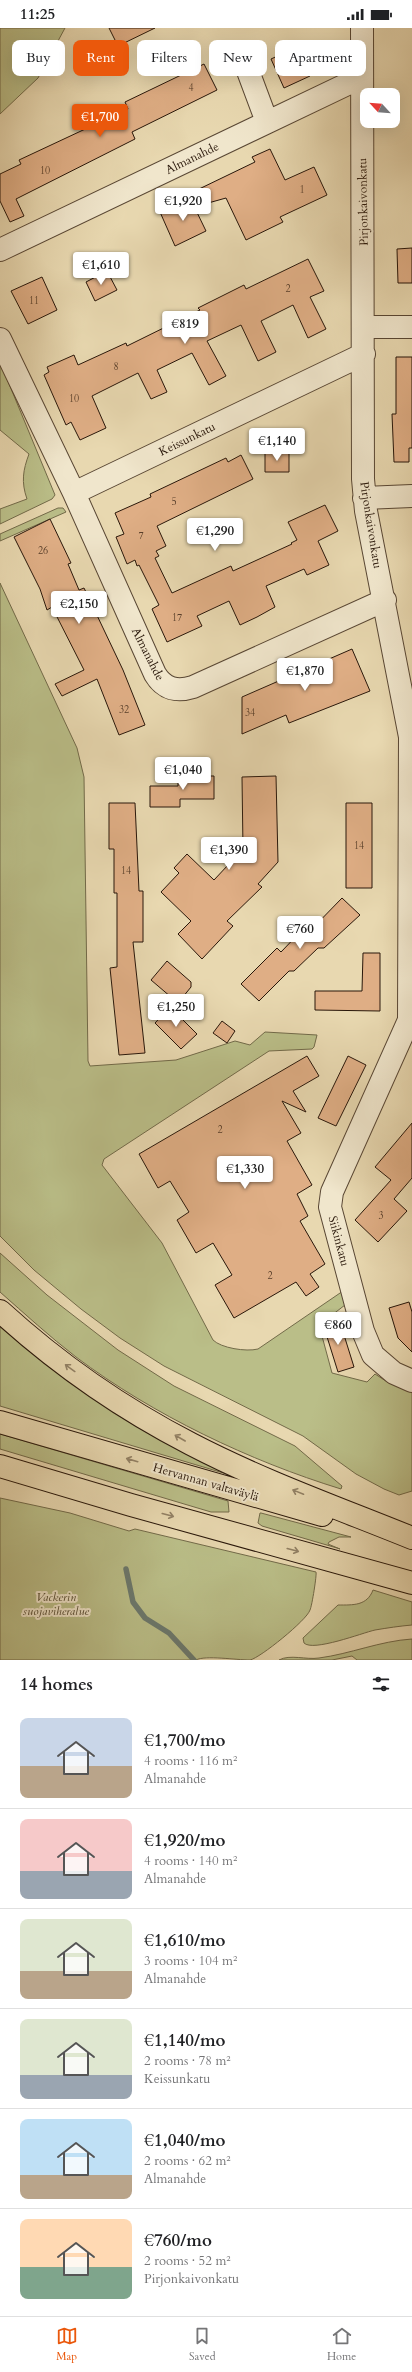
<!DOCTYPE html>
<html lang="en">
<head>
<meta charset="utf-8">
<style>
	body { margin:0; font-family:Cardo,serif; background:#f2f2f2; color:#202124; height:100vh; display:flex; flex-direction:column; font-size:15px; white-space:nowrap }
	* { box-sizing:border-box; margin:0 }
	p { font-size:13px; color:#757577 }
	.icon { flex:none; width:22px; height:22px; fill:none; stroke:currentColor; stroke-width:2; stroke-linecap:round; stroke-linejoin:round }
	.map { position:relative; height:1632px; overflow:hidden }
	.drawer { display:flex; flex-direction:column; background:#fff; flex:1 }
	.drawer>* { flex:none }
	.guide { position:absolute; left:12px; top:12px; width:388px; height:36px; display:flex; gap:8px }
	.needle { width:26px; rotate:296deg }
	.tools { position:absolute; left:360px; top:60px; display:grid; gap:8px }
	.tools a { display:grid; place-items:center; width:40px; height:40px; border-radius:8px; background:#fff; box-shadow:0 4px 16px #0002; font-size:20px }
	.price { position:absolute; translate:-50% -34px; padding:0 9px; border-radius:4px; background:#fff; color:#222; font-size:13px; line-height:26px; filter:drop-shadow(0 1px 2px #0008) }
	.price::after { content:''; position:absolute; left:50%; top:24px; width:12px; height:9px; margin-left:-6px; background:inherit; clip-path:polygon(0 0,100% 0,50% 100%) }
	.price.selected { background:#ea580c; color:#fff }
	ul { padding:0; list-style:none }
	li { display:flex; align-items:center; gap:12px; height:100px; padding:0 20px }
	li+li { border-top:1px solid #e0e0e0 }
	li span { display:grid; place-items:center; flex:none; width:112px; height:80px; border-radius:8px; color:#555 }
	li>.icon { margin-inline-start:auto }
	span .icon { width:48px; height:48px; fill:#fffc; stroke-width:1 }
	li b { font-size:17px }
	h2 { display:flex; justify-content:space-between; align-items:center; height:48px; padding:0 20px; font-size:17px }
	.chip { padding:0 14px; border-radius:8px; background:#fff; box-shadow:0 4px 16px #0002; font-size:14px; line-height:36px }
	.chip.selected { background:#ea580c; color:#fff }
	.status { display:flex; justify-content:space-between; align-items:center; height:28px; padding:0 20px; background:#fff; direction:ltr }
	.status svg { height:11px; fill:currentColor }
	.menu { display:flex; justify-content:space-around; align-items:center; height:56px; border-top:1px solid #e0e0e0; background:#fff; font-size:11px; color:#757577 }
	.menu a { display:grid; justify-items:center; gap:2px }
	.menu .selected { color:#ea580c }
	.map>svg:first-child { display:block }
	.green { fill:#babe88; stroke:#726a49 }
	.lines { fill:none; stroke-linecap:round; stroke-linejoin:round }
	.stream { stroke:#6b786d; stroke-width:5.5 }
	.building { fill:#dfae85; stroke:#29170a }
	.minor-casing { stroke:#594734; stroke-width:24 }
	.highway-casing { stroke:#29170a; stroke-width:24 }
	.minor { stroke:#f0e6cc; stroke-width:22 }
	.highway { stroke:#e8d8b0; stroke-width:22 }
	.oneway { stroke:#928165 }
	.labels { text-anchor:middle; stroke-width:4; stroke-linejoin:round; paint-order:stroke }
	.number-label { font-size:10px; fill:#563d29 }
	.street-label { font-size:12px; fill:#29170a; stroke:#f0e6cc }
	.park-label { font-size:12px; font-style:italic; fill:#544930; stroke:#f0e6cc }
</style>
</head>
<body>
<div class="status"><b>11:25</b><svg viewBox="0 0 49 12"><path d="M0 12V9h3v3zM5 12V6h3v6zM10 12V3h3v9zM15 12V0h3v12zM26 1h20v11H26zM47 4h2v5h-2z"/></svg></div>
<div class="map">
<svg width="412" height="1632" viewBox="0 0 412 1632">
	<rect width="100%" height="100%" fill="#e8d8b0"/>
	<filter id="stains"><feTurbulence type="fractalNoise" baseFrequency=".005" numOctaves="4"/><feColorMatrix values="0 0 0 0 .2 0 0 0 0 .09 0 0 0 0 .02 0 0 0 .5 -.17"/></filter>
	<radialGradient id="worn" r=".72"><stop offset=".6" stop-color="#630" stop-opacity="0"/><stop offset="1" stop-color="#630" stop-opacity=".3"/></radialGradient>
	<path class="green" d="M0,0H65L38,50L0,86Z
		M0,334L55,467L52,471L0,496V481L27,471C21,454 23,442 29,426L0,402Z
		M58,480H63L66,484L0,513V506Z
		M0,555L77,720L84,749L88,1033L90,1038L176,1032L235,1013L250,1017L265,1004L317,1007L314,1019L312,1021L269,1023L104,1131L102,1137L162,1215L213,1312C221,1320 246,1324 258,1321L343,1263L345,1277L319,1297L332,1345L367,1354L375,1346L389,1355L412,1360V1463L399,1467L384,1461L356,1446L303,1408L164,1338L120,1310L81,1281L34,1242L0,1208Z
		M0,1225L47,1267L118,1322L174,1358L295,1418L342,1458L341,1461C250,1433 153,1387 76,1329C50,1309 25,1286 0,1264Z
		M0,1293L250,1453L0,1378Z
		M0,1406L228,1473L229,1484H211L0,1421Z
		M0,1470L70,1485L129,1503L135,1501L316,1544C317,1546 312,1578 310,1582C307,1592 260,1630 250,1632C236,1632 205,1627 196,1632H0Z
		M260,1485H261L351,1509H339L329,1514L328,1516L340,1521L337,1520L262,1498L258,1495Z
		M373,1562L412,1574V1597C400,1598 387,1600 375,1602C362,1605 313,1624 304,1615L303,1610L338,1577C353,1577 367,1578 373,1562Z
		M412,1611V1632H357L352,1628L332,1632H279C290,1626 306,1632 319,1630C350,1626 380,1613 412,1611Z"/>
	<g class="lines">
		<path class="stream" d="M126,1541L133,1574L145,1590L169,1605L194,1632"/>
	</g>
	<path class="building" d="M109,0H155L118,18Z
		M297,19L310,48L284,60L271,31Z
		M204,36L217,62L132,104L135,111L16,171L24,188L10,194L0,173V146L21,136L19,132L128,81L125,74Z
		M270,121L285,152L314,139L327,167L280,189L283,194L246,212L226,170L201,177L197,162L255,134L252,129Z
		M190,170L206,203L175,218L160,184Z
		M412,220V255H398L397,221Z
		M308,231L324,263L310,269L326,301L308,310L293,277L261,293L276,324L258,333L241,297L207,313L226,348L209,357L192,325L157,342L167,364L151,371L138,345L92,368L106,400L80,412L71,394L66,397L44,347L49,344L47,339L74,327L78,337L126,315L127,318L200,282L198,280L244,257L246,261Z
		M107,243L117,262L95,273L86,254Z
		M42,249L57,282L28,296L11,263Z
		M396,329H412V420H409V434H394L392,386H396Z
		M289,424V444H265V425Z
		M241,427L253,451L157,498L166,518L156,523L159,528L155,530L172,565L231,538L233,543L292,516L291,515L297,512L288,494L325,477L338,503L318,513L329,537L307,547L304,541L266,558L275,579L257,589L240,597L229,573L197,588L202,598L167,614L152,581L159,577L139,537L137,538L135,532L127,536L116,509L124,506L115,485L151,469L150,466L226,430L228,434Z
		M50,491L71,535L68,536L79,562L84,560L123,642L145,697L119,707L97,651L62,668L55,656L84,642L52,579L47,582L40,561L14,509Z
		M352,621L370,663L289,695L286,687L242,706V669Z
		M178,748H214V771H180V779H150V758H178Z
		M276,748L278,834L258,856L262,859L227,893L233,898L202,931L178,906L191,893L161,864L179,845L174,840L187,826L214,852L243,821L242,749Z
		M109,775H135L139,863H143V914H133L145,1025L119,1027L110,940L117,939V865H114V821H109Z
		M346,775H372V860H346Z
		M342,870L360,887L324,920H318L294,943H289L259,973L241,956L277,920L281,924L303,901L308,905Z
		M363,925H380V983L315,982V963H362Z
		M167,933L191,954V959L178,975L151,952Z
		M170,979L197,1006L181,1021L155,995Z
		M222,993L235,1003L227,1015L213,1005Z
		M307,1028L319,1048L293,1063L306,1084L282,1073L301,1105L287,1113L312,1157L297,1166L308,1188L300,1193L325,1236L310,1246L319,1259L306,1268L296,1254L234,1290L215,1257L232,1247L213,1215L196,1225L177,1192L189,1184L170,1153L158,1160L139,1126Z
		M348,1028L366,1037L336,1098L318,1090Z
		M412,1095V1150L394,1171L407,1183L378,1214L355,1192L391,1152L375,1139Z
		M409,1274L412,1284V1324L398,1310L389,1280Z
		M339,1291L354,1339L338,1344L323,1296Z"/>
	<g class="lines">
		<defs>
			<path id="minor" d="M362,0L363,451L366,483L410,709L409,992L332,1164L330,1179L363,1303L373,1327L394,1345L412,1353
				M242,27L267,94
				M0,222L362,49
				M364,299H412
				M0,311L74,465L155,646C164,661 177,664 193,659L385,572
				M74,465L364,326
				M364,470L412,468"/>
			<path id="highway" d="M0,1283C57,1335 123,1381 191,1416C262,1453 338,1480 412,1510
				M0,1394L322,1487
				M0,1438L131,1477L412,1555"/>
		</defs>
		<use href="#minor" class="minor-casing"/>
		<use href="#highway" class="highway-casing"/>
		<use href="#minor" class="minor"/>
		<use href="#highway" class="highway"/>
	</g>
	<defs><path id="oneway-shaft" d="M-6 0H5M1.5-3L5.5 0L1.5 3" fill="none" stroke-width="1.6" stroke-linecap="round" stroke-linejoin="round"/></defs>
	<g class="oneway">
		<use href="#oneway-shaft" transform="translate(70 1340) rotate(-144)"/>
		<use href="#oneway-shaft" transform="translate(180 1410) rotate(-150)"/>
		<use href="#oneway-shaft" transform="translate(132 1432) rotate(-164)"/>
		<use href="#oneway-shaft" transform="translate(298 1464) rotate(-158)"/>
		<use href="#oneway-shaft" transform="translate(168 1487) rotate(15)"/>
		<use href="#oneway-shaft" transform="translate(293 1522) rotate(15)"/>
	</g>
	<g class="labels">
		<g class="number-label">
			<text x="191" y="63">4</text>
			<text x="45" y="146">10</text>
			<text x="302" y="165">1</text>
			<text x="288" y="264">2</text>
			<text x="34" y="276">11</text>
			<text x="116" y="342">8</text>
			<text x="74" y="374">10</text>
			<text x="174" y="477">5</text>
			<text x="141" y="511">7</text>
			<text x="43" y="526">26</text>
			<text x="177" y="593">17</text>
			<text x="124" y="685">32</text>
			<text x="250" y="688">34</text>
			<text x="359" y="821">14</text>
			<text x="126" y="846">14</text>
			<text x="220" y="1105">2</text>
			<text x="381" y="1191">3</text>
			<text x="270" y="1251">2</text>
		</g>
		<g class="street-label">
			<text transform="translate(192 130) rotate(-26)" y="4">Almanahde</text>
			<text transform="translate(363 174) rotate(-91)" y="4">Pirjonkaivonkatu</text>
			<text transform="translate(187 411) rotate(-26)" y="4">Keissunkatu</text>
			<text transform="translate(371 497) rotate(81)" y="4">Pirjonkaivonkatu</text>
			<text transform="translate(148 626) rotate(63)" y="4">Almanahde</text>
			<text transform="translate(339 1213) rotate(75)" y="4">Siikinkatu</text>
			<text transform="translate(206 1454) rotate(16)" y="4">Hervannan valtaväylä</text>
		</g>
		<g class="park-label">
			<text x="56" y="1573">Vackerin<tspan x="56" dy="14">suojaviheralue</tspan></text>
		</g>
	</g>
	<rect width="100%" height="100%" filter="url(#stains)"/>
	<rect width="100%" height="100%" fill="url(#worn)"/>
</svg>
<div class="tools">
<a><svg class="needle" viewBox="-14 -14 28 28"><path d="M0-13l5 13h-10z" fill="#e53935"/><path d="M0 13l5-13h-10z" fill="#757577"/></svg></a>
</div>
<b class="price selected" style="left:100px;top:110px">€1,700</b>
<b class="price" style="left:183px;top:194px">€1,920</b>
<b class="price" style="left:101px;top:258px">€1,610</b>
<b class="price" style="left:185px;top:317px">€819</b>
<b class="price" style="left:277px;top:434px">€1,140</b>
<b class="price" style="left:215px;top:524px">€1,290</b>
<b class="price" style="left:79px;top:597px">€2,150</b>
<b class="price" style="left:305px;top:664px">€1,870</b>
<b class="price" style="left:183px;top:763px">€1,040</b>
<b class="price" style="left:229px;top:843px">€1,390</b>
<b class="price" style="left:300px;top:922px">€760</b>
<b class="price" style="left:176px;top:1000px">€1,250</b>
<b class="price" style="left:245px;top:1162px">€1,330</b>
<b class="price" style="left:338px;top:1318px">€860</b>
<div class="guide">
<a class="chip">Buy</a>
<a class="chip selected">Rent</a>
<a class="chip">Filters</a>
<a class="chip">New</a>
<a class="chip">Apartment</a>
</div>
</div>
<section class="drawer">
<h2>14 homes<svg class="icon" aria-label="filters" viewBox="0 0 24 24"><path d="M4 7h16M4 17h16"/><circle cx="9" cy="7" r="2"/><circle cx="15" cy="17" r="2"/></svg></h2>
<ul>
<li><span style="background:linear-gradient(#c9d6e8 60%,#b9a48a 0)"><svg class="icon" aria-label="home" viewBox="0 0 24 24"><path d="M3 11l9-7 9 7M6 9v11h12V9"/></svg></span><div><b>€1,700/mo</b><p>4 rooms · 116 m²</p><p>Almanahde</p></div></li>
<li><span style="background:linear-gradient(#f6c9c9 65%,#9aa5b1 0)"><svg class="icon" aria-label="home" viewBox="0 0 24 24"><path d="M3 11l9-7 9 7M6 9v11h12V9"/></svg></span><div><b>€1,920/mo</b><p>4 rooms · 140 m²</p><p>Almanahde</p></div></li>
<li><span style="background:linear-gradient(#dfe7d0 65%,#b9a48a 0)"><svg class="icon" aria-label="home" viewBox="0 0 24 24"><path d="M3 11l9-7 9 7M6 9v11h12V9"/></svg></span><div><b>€1,610/mo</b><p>3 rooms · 104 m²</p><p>Almanahde</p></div></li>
<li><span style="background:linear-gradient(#dfe7d0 70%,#9aa5b1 0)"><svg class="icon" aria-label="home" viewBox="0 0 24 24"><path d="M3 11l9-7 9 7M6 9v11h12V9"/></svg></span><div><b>€1,140/mo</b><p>2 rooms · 78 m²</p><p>Keissunkatu</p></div></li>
<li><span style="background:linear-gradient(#bfe0f5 70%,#b9a48a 0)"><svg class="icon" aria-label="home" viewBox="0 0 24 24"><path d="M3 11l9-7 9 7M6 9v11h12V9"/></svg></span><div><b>€1,040/mo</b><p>2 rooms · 62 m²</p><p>Almanahde</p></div></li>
<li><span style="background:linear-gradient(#ffd9b3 60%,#7fa58c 0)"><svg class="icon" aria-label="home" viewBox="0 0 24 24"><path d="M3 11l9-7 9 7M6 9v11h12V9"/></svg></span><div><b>€760/mo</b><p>2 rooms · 52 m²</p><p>Pirjonkaivonkatu</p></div></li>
</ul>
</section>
<nav class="menu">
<a class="selected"><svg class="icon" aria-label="map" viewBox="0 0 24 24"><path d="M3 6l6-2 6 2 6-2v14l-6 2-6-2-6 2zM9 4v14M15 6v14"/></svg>Map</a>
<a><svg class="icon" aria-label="saved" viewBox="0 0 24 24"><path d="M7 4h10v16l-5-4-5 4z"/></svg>Saved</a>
<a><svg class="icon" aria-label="home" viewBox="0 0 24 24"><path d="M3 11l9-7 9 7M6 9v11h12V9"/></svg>Home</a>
</nav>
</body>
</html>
